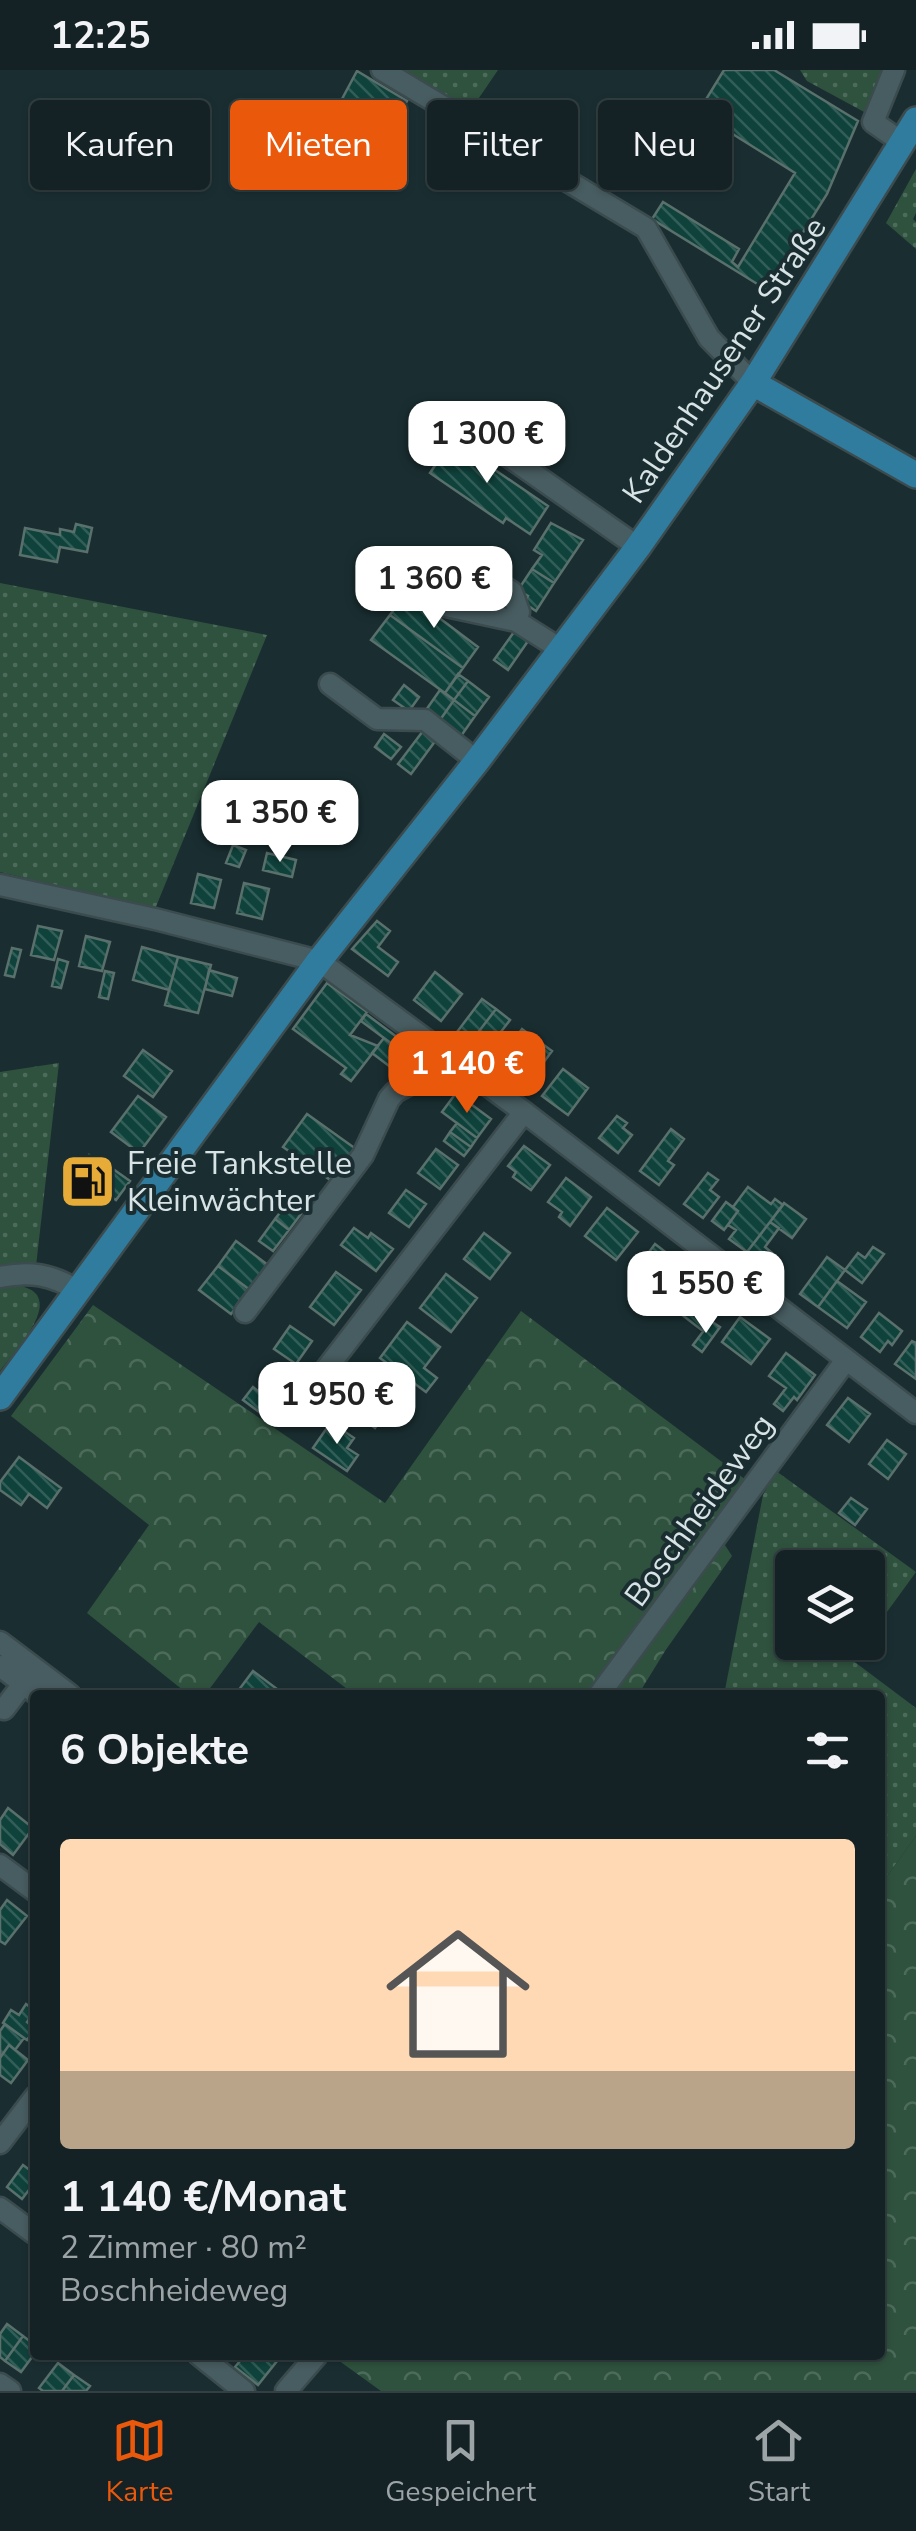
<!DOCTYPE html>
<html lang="de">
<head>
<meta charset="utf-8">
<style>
	body { margin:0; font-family:"Nunito Sans",sans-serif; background:#212f32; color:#f1f3f6; height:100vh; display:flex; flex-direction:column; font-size:38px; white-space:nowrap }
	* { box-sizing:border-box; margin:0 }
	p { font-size:32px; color:#9da4a7 }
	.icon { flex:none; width:55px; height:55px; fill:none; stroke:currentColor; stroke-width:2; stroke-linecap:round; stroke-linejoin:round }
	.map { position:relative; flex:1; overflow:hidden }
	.panel { position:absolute; left:30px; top:1620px; width:855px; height:670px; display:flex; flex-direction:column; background:#142225; border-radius:10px; box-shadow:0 2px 8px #0004,0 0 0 2px #333f42 }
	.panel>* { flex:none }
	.hud { position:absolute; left:30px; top:30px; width:858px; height:90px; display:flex; gap:20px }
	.controls { position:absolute; left:775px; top:1480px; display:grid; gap:20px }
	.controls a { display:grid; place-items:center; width:110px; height:110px; border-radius:10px; background:#142225; box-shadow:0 2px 8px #0004,0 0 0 2px #333f42; font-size:50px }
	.price { position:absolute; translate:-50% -85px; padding:0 22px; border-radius:20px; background:#fff; color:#222; font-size:32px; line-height:65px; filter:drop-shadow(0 2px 5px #0008) }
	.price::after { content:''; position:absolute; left:50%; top:60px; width:30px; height:22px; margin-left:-15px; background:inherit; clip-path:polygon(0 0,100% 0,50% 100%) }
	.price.current { background:#ea580c; color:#fff }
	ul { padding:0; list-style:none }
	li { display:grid; align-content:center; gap:20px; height:530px; padding:0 30px }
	li span { display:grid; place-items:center; height:310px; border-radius:10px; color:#555 }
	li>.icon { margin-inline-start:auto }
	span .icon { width:180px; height:180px; fill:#fffc; stroke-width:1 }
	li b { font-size:42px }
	h2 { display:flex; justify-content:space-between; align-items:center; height:120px; padding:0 30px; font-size:42px }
	.tag { padding:0 35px; border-radius:10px; background:#142225; box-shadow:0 2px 8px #0004,0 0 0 2px #333f42; font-size:35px; line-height:90px }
	.tag.current { background:#ea580c; color:#fff }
	.status { display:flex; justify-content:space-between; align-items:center; height:70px; padding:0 50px; background:#142225; direction:ltr }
	.status svg { height:28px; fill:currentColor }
	.dock { display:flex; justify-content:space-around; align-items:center; height:140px; border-top:2px solid #333f42; background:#142225; font-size:28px; color:#9da4a7 }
	.dock a { display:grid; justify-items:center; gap:5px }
	.dock .current { color:#ea580c }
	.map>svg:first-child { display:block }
	.grass { fill:url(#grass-dots) }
	.forest { fill:url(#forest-crowns) }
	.building { fill:url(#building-back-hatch); stroke:#5a706c; stroke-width:2.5 }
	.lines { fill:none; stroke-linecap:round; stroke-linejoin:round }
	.minor-casing { stroke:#3b4b4e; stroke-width:25 }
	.major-casing { stroke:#3b4b4e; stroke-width:30 }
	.minor { stroke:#485d61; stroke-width:20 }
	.major { stroke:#307c9f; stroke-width:25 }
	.labels { text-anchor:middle; stroke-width:8; stroke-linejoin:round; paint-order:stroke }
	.street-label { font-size:32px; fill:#d8e3e6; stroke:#1a2e31 }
	.poi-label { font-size:32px; fill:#d8e3e6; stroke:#1a2e31; text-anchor:start }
</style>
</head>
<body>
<div class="status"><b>12:25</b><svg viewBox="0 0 49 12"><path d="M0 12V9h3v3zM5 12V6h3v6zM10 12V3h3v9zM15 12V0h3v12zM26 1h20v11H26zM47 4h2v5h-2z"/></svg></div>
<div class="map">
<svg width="916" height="2321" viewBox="0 0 916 2321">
	<defs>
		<pattern id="grass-dots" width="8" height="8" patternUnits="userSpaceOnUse" patternTransform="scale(2.5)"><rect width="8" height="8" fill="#2f523e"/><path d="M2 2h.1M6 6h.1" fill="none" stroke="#4c6b5a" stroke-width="1.8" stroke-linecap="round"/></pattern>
		<pattern id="forest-crowns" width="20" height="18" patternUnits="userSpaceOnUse" patternTransform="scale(2.5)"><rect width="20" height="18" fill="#2f523e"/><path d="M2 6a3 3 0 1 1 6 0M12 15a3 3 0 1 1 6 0" fill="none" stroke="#4c6b5a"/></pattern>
		<pattern id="building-back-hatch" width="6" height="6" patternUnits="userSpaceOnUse" patternTransform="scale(2.5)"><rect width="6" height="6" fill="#10423c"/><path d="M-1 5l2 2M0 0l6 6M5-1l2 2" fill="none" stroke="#325d58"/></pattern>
	</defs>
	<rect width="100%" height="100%" fill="#1a2e31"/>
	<path class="grass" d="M395,0H498L468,44Z
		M800,0H888L866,43L807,11Z
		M916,99V143L913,149L916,152V179L886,153Z
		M0,513L267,565L155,839L0,802Z
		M59,993L36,1196L0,1202V1002Z
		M12,1215C73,1220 17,1278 0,1301V1217Z
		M776,1401L916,1502L868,1568V1498H792V1572L864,1573L852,1590L916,1638V1766L880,1816V1625H724L763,1425Z"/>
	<path class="forest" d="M93,1235L385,1433L521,1241L750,1413L714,1458L732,1486L665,1581L638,1625H355L259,1552L205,1625H189L87,1543L149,1455L11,1346Z
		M916,1766V2321H381L331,2285H880V1816Z"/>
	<path class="building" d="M724,0H774L858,51L827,124L767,220L652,149L663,132L739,179L732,192L738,197L795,103L715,53L677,117L639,94L660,59L680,72Z
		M357,1L407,31L399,45L390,40L375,66L359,56L366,44L342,29Z
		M457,363L481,379L476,387L548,436L530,464L506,448L503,453L430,403Z
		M551,453L583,470L554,513L532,499L542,485L534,480Z
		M76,454L92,458L87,482L60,477L57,492L20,485L25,458L60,465V459L74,462Z
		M532,499L554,513L536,541L524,533L528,526L518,520Z
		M406,523L478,577L463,598L390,545Z
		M390,545L463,598L445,623L371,570Z
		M514,562L528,571L508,600L494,590Z
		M458,604L468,611L454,630L445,623Z
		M468,611L489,627L475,646L454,630Z
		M404,615L419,627L409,641L393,630Z
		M440,620L454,630L440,650L426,640Z
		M454,630L475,646L461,666L440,650Z
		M423,661L436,670L411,704L398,694Z
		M384,664L401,677L391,689L375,677Z
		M233,775L246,780L239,797L226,793Z
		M267,783L296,790L292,807L263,800Z
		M198,804L221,810L214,838L191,833Z
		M244,813L269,819L262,849L237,843Z
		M377,851L390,861L378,877L398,892L388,906L352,879Z
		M38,856L62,861L54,890L31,885Z
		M86,866L110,872L102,901L79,896Z
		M142,877L178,887L169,920L133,910Z
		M12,878L21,880L14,907L5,905Z
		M178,887L211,895L198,943L165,935Z
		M58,889L68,892L61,918L52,916Z
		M209,900L237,908L232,926L205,919Z
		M105,901L114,903L108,929L99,927Z
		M435,902L462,924L441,951L414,930Z
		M327,913L367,942L350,965L378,976L351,1011L341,1004L346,998L293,959Z
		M482,929L496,939L470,973L457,962Z
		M496,939L510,950L484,984L470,973Z
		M366,944L429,991L421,1001L416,998L419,994L361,951Z
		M522,959L537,970L512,1004L497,993Z
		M384,968L417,992L405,1008L372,983Z
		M537,970L552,981L527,1015L512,1004Z
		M143,980L172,1001L153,1027L124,1006Z
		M563,999L588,1018L568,1045L542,1026Z
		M456,1023L491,1049L477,1068L442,1042Z
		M138,1026L166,1047L139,1083L111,1062Z
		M307,1044L356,1079L333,1112L283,1077Z
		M617,1046L627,1053L623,1058L632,1065L618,1083L599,1068Z
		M457,1053L477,1068L471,1077L450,1062Z
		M671,1059L684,1069L668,1091L674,1095L659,1115L640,1101Z
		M450,1062L471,1077L464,1086L444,1071Z
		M524,1076L550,1095L531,1120L513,1107L516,1102L508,1096Z
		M436,1079L458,1095L440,1119L418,1103Z
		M89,1085L107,1099L82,1133L64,1120Z
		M113,1099L130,1111L116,1130L99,1118Z
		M708,1103L718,1110L710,1120L719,1127L703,1148L684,1134Z
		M566,1108L591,1127L570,1156L559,1147L562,1142L548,1132Z
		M748,1117L771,1134L775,1129L783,1135L747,1182L729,1169L736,1160L728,1155L738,1141L733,1137Z
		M406,1120L426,1134L409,1157L389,1143Z
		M293,1126L307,1136L289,1160L275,1149Z
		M726,1132L738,1141L724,1160L712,1151Z
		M784,1133L806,1149L792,1168L770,1152Z
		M607,1138L638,1162L616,1190L585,1166Z
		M275,1149L289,1160L273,1181L259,1171Z
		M770,1152L779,1158L765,1177L772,1183L763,1194L747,1182Z
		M354,1158L368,1168L371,1163L393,1179L376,1201L341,1175Z
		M484,1163L510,1183L490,1209L464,1189Z
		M236,1171L268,1195L250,1220L218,1196Z
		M655,1174L681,1194L658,1224L632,1205Z
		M873,1177L884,1184L862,1213L845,1200L858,1183L865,1188Z
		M827,1187L845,1200L818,1237L800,1224Z
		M218,1196L250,1220L231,1244L199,1220Z
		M336,1202L361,1220L334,1255L310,1237Z
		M446,1204L477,1228L451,1262L420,1238Z
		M837,1211L866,1232L847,1258L818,1237Z
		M698,1214L724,1234L703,1261L677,1241Z
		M879,1243L902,1261L892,1275L888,1271L880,1282L861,1267Z
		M740,1247L770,1269L751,1294L722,1272Z
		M711,1251L720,1257L702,1282L693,1275Z
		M407,1252L440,1277L424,1298L437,1308L426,1322L380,1288Z
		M290,1256L312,1271L296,1294L274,1279Z
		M912,1271L916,1273V1309L895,1294Z
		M786,1283L815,1305L797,1330L794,1327L783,1341L774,1334L786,1318L769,1306Z
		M372,1304L400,1324L387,1341L359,1321Z
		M268,1308L293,1326L274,1353L243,1330L253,1317L258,1321Z
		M359,1321L387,1341L375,1358L347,1338Z
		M848,1328L870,1344L849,1372L827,1355Z
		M331,1352L354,1368L347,1378L358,1385L347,1401L313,1378Z
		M887,1370L906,1384L888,1409L869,1394Z
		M19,1387L61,1418L47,1438L29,1424L21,1435L0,1420V1412Z
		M851,1428L867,1439L855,1455L839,1443Z
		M253,1601L281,1622L279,1625H235Z
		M8,1738L33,1758L13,1785L0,1774V1750Z
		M7,1830L27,1846L5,1874L0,1871V1840Z
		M26,1934L35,1941L27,1952L35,1959L27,1970L3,1953L11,1940L19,1945Z
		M5,1954L24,1968L15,1980L9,1975L0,1988V1961Z
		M9,1975L28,1990L11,2013L0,2005V1988Z
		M23,2095L31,2101L35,2112L22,2129L7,2117Z
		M7,2254L23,2266L5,2291L0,2287V2264Z
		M23,2266L35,2275V2283L21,2302L5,2291Z
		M245,2285H280L281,2286L258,2315L235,2297Z
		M58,2293L74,2305L62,2321H43L39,2318Z
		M74,2305L90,2316L86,2321H62Z"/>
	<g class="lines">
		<defs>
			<path id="minor" d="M382,0L646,158L709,268L753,313
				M894,0L873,52L903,73
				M508,386L638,477
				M496,512L512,522L519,542L516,551
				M437,534L516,551L562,580
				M330,614L377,649L425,650L477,691
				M0,815L155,849L319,891L524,1042L916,1343
				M0,1207C29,1201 52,1204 78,1221
				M245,1242L363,1085L389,1029L395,1022L425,1006L444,982
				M320,1307L524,1042
				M0,1572L70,1625
				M0,1596L38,1625
				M599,1625L846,1290
				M4,1639L23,1614
				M0,1795L35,1821
				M0,2073L35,2027
				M0,2138L35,2164
				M199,2285L244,2321
				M0,2314L10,2321
				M286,2321L317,2285"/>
			<path id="major" d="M753,313L916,405
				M0,1327L319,891L477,691L638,477L753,313L916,50"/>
		</defs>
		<use href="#minor" class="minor-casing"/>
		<use href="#major" class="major-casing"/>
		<use href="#minor" class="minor"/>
		<use href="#major" class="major"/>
	</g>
	<defs>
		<symbol id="fuel-square" viewBox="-11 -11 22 22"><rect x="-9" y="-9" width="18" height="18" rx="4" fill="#e7ac37" stroke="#1a2e31"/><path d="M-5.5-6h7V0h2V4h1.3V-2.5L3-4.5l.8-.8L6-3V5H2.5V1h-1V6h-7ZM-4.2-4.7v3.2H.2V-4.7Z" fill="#111"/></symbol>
	</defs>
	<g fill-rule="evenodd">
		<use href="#fuel-square" x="56" y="1080" width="63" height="63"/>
	</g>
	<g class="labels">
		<g class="street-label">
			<text transform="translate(724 290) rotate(-56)" y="11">Kaldenhausener Straße</text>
			<text transform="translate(699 1440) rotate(-54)" y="11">Boschheideweg</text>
		</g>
		<g class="poi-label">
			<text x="127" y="1104">Freie Tankstelle<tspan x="127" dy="37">Kleinwächter</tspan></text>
		</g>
	</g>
</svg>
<div class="controls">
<a><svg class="icon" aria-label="layers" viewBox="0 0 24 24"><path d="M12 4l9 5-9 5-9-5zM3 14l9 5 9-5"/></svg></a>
</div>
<b class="price" style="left:487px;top:416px">1 300 €</b>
<b class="price" style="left:434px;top:561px">1 360 €</b>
<b class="price" style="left:280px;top:795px">1 350 €</b>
<b class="price current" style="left:467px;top:1046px">1 140 €</b>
<b class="price" style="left:706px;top:1266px">1 550 €</b>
<b class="price" style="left:337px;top:1377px">1 950 €</b>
<div class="hud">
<a class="tag">Kaufen</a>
<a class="tag current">Mieten</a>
<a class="tag">Filter</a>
<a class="tag">Neu</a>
</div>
<section class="panel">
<h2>6 Objekte<svg class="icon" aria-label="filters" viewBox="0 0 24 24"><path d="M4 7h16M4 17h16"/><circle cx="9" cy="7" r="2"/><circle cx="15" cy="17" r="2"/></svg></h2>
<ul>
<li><span style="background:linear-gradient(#ffd9b3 75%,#b9a48a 0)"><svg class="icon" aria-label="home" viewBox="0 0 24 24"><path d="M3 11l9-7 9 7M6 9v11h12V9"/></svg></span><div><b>1 140 €/Monat</b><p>2 Zimmer · 80 m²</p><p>Boschheideweg</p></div></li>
</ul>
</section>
</div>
<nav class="dock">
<a class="current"><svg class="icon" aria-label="map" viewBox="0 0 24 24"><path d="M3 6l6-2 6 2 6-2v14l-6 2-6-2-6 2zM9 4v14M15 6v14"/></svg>Karte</a>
<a><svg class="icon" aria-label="saved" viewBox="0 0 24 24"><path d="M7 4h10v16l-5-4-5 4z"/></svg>Gespeichert</a>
<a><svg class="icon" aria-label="home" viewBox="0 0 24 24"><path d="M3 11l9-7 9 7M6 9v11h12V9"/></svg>Start</a>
</nav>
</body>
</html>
